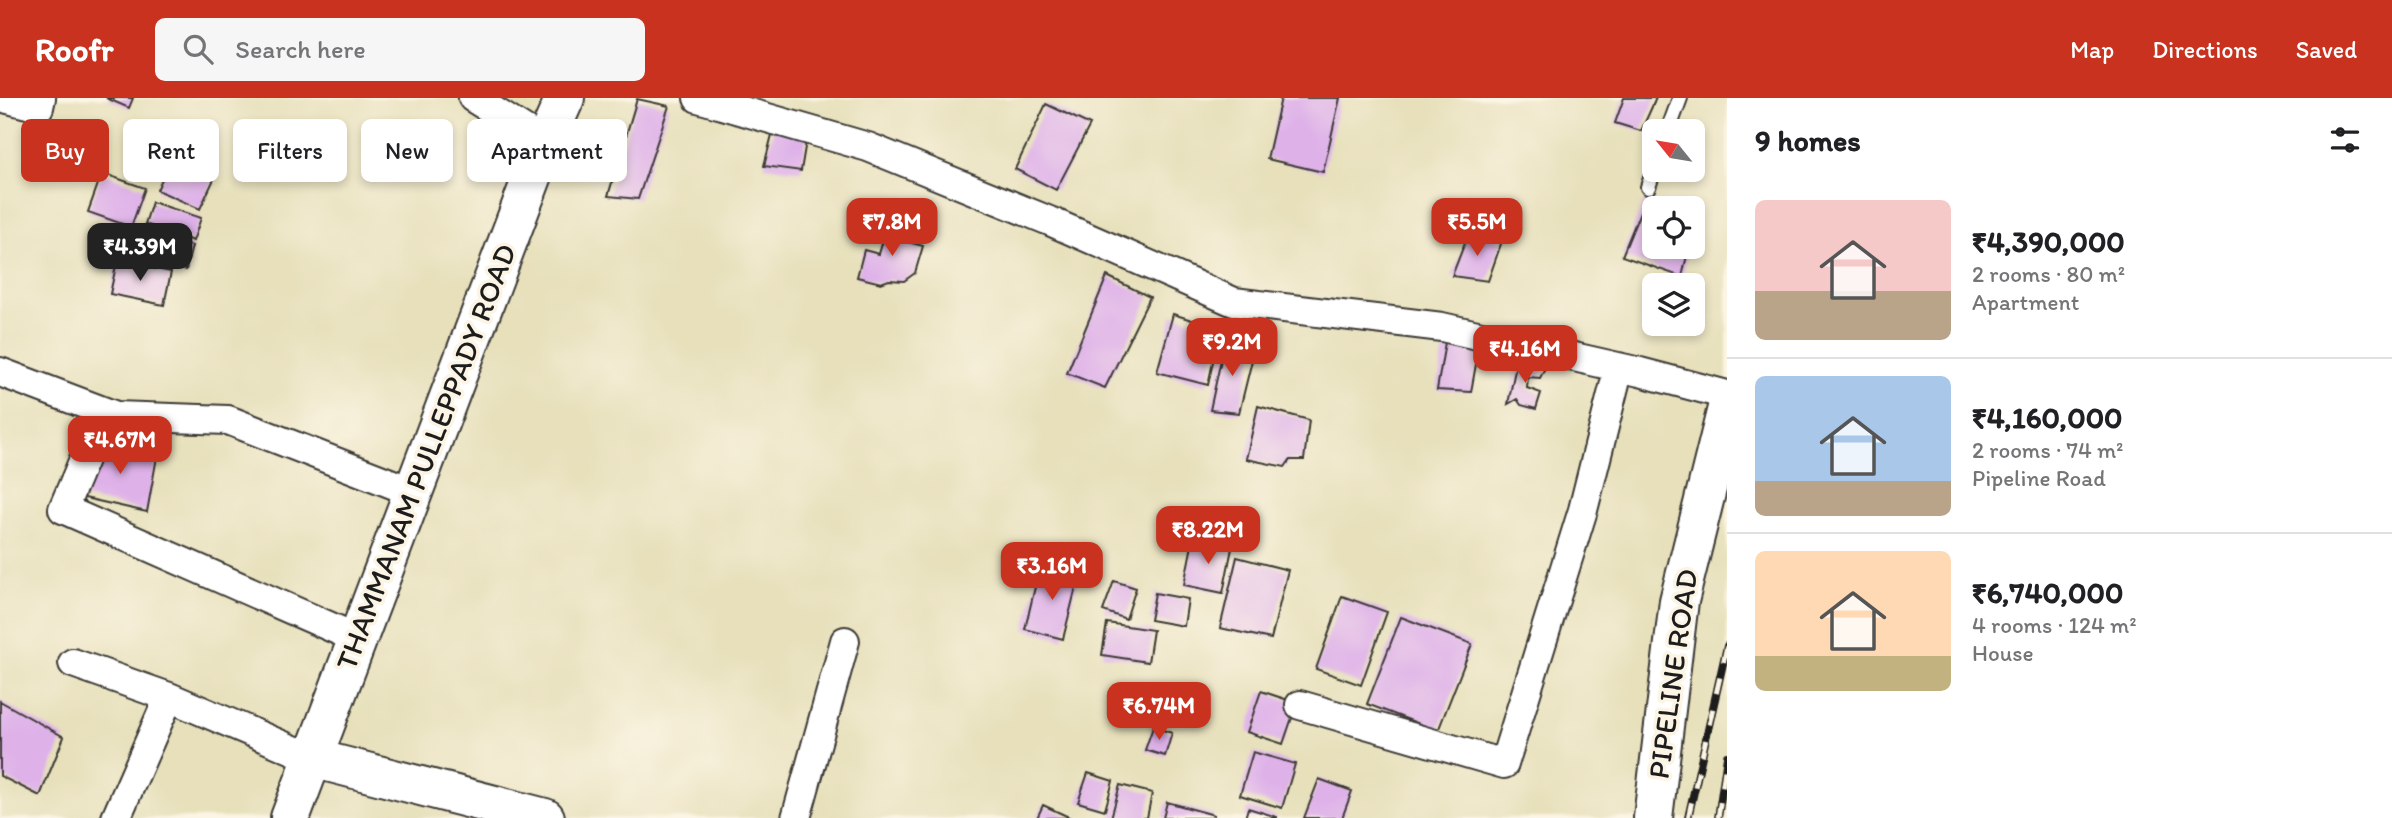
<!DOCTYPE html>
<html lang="en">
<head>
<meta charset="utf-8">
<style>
	body { margin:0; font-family:Itim,sans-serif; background:#f6f6f6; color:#202124; height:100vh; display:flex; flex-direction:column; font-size:26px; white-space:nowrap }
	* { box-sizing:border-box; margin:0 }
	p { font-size:23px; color:#757577 }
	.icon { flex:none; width:38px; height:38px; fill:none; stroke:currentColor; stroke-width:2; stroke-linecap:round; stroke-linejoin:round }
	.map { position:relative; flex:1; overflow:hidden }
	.sheet { display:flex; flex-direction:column; background:#fff; width:665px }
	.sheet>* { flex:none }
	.banner { position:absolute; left:21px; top:21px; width:665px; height:63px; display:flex; gap:14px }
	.needle { width:46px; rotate:300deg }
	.fabs { position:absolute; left:1642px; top:21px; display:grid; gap:14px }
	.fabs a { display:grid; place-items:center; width:63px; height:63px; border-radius:10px; background:#fff; box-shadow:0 4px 10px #0003; font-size:35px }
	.price { position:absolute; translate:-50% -60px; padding:0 16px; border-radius:14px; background:#c8321e; color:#fff; font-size:23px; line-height:46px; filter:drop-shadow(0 2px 4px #0008) }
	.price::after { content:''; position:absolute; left:50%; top:42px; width:21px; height:16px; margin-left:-10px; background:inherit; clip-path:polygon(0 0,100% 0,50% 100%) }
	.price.current { background:#222; color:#fff }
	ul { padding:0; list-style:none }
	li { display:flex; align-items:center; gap:21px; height:175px; padding:0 28px }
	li+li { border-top:2px solid #e0e0e0 }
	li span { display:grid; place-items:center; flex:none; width:196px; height:140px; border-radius:10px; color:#555 }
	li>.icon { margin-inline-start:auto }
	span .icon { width:84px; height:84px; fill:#fffc; stroke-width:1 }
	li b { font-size:30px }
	h2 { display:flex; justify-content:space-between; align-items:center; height:84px; padding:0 28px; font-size:30px }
	.chip { padding:0 24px; border-radius:10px; background:#fff; box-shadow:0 4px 10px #0003; font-size:24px; line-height:63px }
	.chip.current { background:#c8321e; color:#fff }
	header { display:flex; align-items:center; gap:42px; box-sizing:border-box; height:98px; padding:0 35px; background:#c8321e; color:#fff }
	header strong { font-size:33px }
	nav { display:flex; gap:38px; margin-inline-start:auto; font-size:24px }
	.search { width:490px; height:63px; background:#f6f6f6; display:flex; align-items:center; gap:18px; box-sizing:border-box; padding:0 24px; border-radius:10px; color:#757577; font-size:26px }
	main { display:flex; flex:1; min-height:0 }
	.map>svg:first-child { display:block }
	.building { fill:#deb1e9 }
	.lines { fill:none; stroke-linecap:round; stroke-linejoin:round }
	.lane-casing { stroke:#3a3934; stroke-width:18 }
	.street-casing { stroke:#3a3934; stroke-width:32 }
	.secondary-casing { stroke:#3a3934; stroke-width:42 }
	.lane { stroke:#fff; stroke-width:14 }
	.street { stroke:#fff; stroke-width:28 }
	.secondary { stroke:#fff; stroke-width:38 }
	.rail-casing { stroke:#1c1c1c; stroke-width:8 }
	.rail { stroke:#fcf5e5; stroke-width:5; stroke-dasharray:16; stroke-linecap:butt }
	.labels { text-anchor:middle; stroke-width:7; stroke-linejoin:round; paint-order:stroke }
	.street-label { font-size:30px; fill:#1c1c1c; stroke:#fcf5e5 }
</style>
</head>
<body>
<header>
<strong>Roofr</strong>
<div class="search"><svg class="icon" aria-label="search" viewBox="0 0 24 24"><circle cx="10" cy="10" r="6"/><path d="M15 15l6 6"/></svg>Search here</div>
<nav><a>Map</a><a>Directions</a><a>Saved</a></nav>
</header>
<main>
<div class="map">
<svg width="1727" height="720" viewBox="0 0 1727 720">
	<rect width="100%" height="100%" fill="#fcf5e5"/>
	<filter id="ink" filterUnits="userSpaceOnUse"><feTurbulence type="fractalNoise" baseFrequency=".0143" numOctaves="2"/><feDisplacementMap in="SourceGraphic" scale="14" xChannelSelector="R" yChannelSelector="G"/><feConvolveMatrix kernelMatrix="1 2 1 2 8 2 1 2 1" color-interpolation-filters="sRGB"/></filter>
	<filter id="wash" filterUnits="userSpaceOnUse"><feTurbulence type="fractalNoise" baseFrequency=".00686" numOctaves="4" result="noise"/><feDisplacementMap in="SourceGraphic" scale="28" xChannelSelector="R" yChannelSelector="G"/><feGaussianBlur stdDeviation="1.57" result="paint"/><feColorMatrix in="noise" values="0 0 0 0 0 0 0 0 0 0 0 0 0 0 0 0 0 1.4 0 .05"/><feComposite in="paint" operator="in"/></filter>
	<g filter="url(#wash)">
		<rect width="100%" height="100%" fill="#e7e0bb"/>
		<g id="blocks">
			<path class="building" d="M106,0H133L129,10Z
				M1281,0H1340L1323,74L1267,61Z
				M1624,0H1656L1641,33L1615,25Z
				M637,1L669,8L638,101L608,98Z
				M1046,6L1090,27L1056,92L1015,71Z
				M774,29L807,37L801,73L764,68Z
				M171,61L214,81L200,111L157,92Z
				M102,75L145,90L131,129L88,114Z
				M152,104L201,120L193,143L145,126Z
				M1644,104L1699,106L1693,131L1692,110H1654V149H1689L1682,179L1622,158Z
				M888,125L910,131L908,144L923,148L915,175L904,183L889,182L881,185L857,179L864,152L879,156Z
				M141,134L192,148L186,172L134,157Z
				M1469,134L1502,143L1488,183L1452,178Z
				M117,163L171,174L164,207L110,196Z
				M1107,178L1150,199L1105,290L1067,275Z
				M1173,216L1220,231L1208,287L1157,274Z
				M1446,238L1480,244L1471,294L1437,292Z
				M1225,243L1255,250L1239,315L1210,312Z
				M1517,262L1545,270L1540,280L1528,279L1527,290L1541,295L1536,311L1521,307L1517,301L1508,306Z
				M1258,308L1309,322L1304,362H1290L1285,369L1246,361Z
				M99,340L157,359L147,414L80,399Z
				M1193,442L1232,450L1223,495L1184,487Z
				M1237,459L1288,472L1271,541L1220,530Z
				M1040,468L1079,477L1063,541L1025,531Z
				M1114,483L1136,490L1126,521L1103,513Z
				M1155,495L1188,501L1184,528L1150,522Z
				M1342,498L1387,514L1361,587L1316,571Z
				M1401,519L1472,546L1438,633L1367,606Z
				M1107,525L1153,532L1148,564L1102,557Z
				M1261,593L1297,605L1283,646L1247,634Z
				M0,603L64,639L40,698L0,678Z
				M1153,629L1172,635L1165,658L1145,652Z
				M1253,654L1295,666L1282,710L1240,697Z
				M1088,675L1113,683L1105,712L1078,704Z
				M1319,681L1352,693L1342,720H1304Z
				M1120,687L1152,695L1147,720H1111Z
				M1167,704L1214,717L1213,720H1163Z
				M1043,707L1071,720H1037Z
				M1248,710L1277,719V720H1245Z"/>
		</g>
	</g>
	<g filter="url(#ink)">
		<use href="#blocks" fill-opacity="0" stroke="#3a3934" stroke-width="2"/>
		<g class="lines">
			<defs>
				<path id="lane" d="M1668,33L1680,0
					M1648,89L1654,72"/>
				<path id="street" d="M4,0L39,9L41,0
					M473,0L545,45
					M698,0L868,49L1052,124L1234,204L1442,229L1640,274L1727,297
					M0,274L116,318L228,322L413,394
					M104,314L63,411L358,541
					M73,565L169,599L312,660
					M1300,607L1504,666L1583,412L1619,269
					M116,720L169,599
					M796,720L845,543"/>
				<path id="secondary" d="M312,660L545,720
					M290,720L545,45L565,0
					M1653,720L1679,503L1727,310"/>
			</defs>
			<use href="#lane" class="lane-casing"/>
			<use href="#street" class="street-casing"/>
			<use href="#secondary" class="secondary-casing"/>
			<use href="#lane" class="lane"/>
			<use href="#street" class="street"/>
			<use href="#secondary" class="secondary"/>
			<defs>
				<path id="rail" d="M1688,720L1727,548
					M1718,720L1727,658"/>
			</defs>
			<use href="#rail" class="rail-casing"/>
			<use href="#rail" class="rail"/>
		</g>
	</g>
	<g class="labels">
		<g class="street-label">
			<text transform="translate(426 359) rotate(-69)" y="10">THAMMANAM PULLEPPADY ROAD</text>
			<text transform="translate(1673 576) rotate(-82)" y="10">PIPELINE ROAD</text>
		</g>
	</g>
</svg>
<div class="fabs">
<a><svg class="needle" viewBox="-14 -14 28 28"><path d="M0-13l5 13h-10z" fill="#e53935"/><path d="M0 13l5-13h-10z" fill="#757577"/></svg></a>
<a><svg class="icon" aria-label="locate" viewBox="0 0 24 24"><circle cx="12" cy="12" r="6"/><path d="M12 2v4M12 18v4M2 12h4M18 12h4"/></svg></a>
<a><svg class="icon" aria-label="layers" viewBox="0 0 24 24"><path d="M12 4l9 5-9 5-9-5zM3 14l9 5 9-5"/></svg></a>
</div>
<b class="price" style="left:892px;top:160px">₹7.8M</b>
<b class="price" style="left:1477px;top:160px">₹5.5M</b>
<b class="price current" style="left:140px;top:185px">₹4.39M</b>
<b class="price" style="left:1232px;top:280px">₹9.2M</b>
<b class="price" style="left:1525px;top:287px">₹4.16M</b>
<b class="price" style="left:120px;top:378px">₹4.67M</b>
<b class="price" style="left:1208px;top:468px">₹8.22M</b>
<b class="price" style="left:1052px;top:504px">₹3.16M</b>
<b class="price" style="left:1159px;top:644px">₹6.74M</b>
<div class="banner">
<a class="chip current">Buy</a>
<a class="chip">Rent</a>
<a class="chip">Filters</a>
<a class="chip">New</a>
<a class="chip">Apartment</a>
</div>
</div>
<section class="sheet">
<h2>9 homes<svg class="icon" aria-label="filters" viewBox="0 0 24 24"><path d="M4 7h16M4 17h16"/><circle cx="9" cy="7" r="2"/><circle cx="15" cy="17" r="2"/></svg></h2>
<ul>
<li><span style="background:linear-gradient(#f6c9c9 65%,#b9a48a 0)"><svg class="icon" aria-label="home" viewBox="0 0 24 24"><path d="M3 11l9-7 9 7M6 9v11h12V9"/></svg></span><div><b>₹4,390,000</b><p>2 rooms · 80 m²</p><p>Apartment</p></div></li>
<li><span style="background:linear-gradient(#a9c7e8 75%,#b9a48a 0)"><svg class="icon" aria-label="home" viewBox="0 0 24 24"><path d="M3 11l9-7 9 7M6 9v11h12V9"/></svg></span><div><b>₹4,160,000</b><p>2 rooms · 74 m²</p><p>Pipeline Road</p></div></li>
<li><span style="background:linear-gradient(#ffd9b3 75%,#c2b280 0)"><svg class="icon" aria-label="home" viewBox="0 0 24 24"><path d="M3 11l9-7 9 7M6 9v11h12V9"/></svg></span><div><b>₹6,740,000</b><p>4 rooms · 124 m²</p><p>House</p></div></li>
</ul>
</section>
</main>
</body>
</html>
